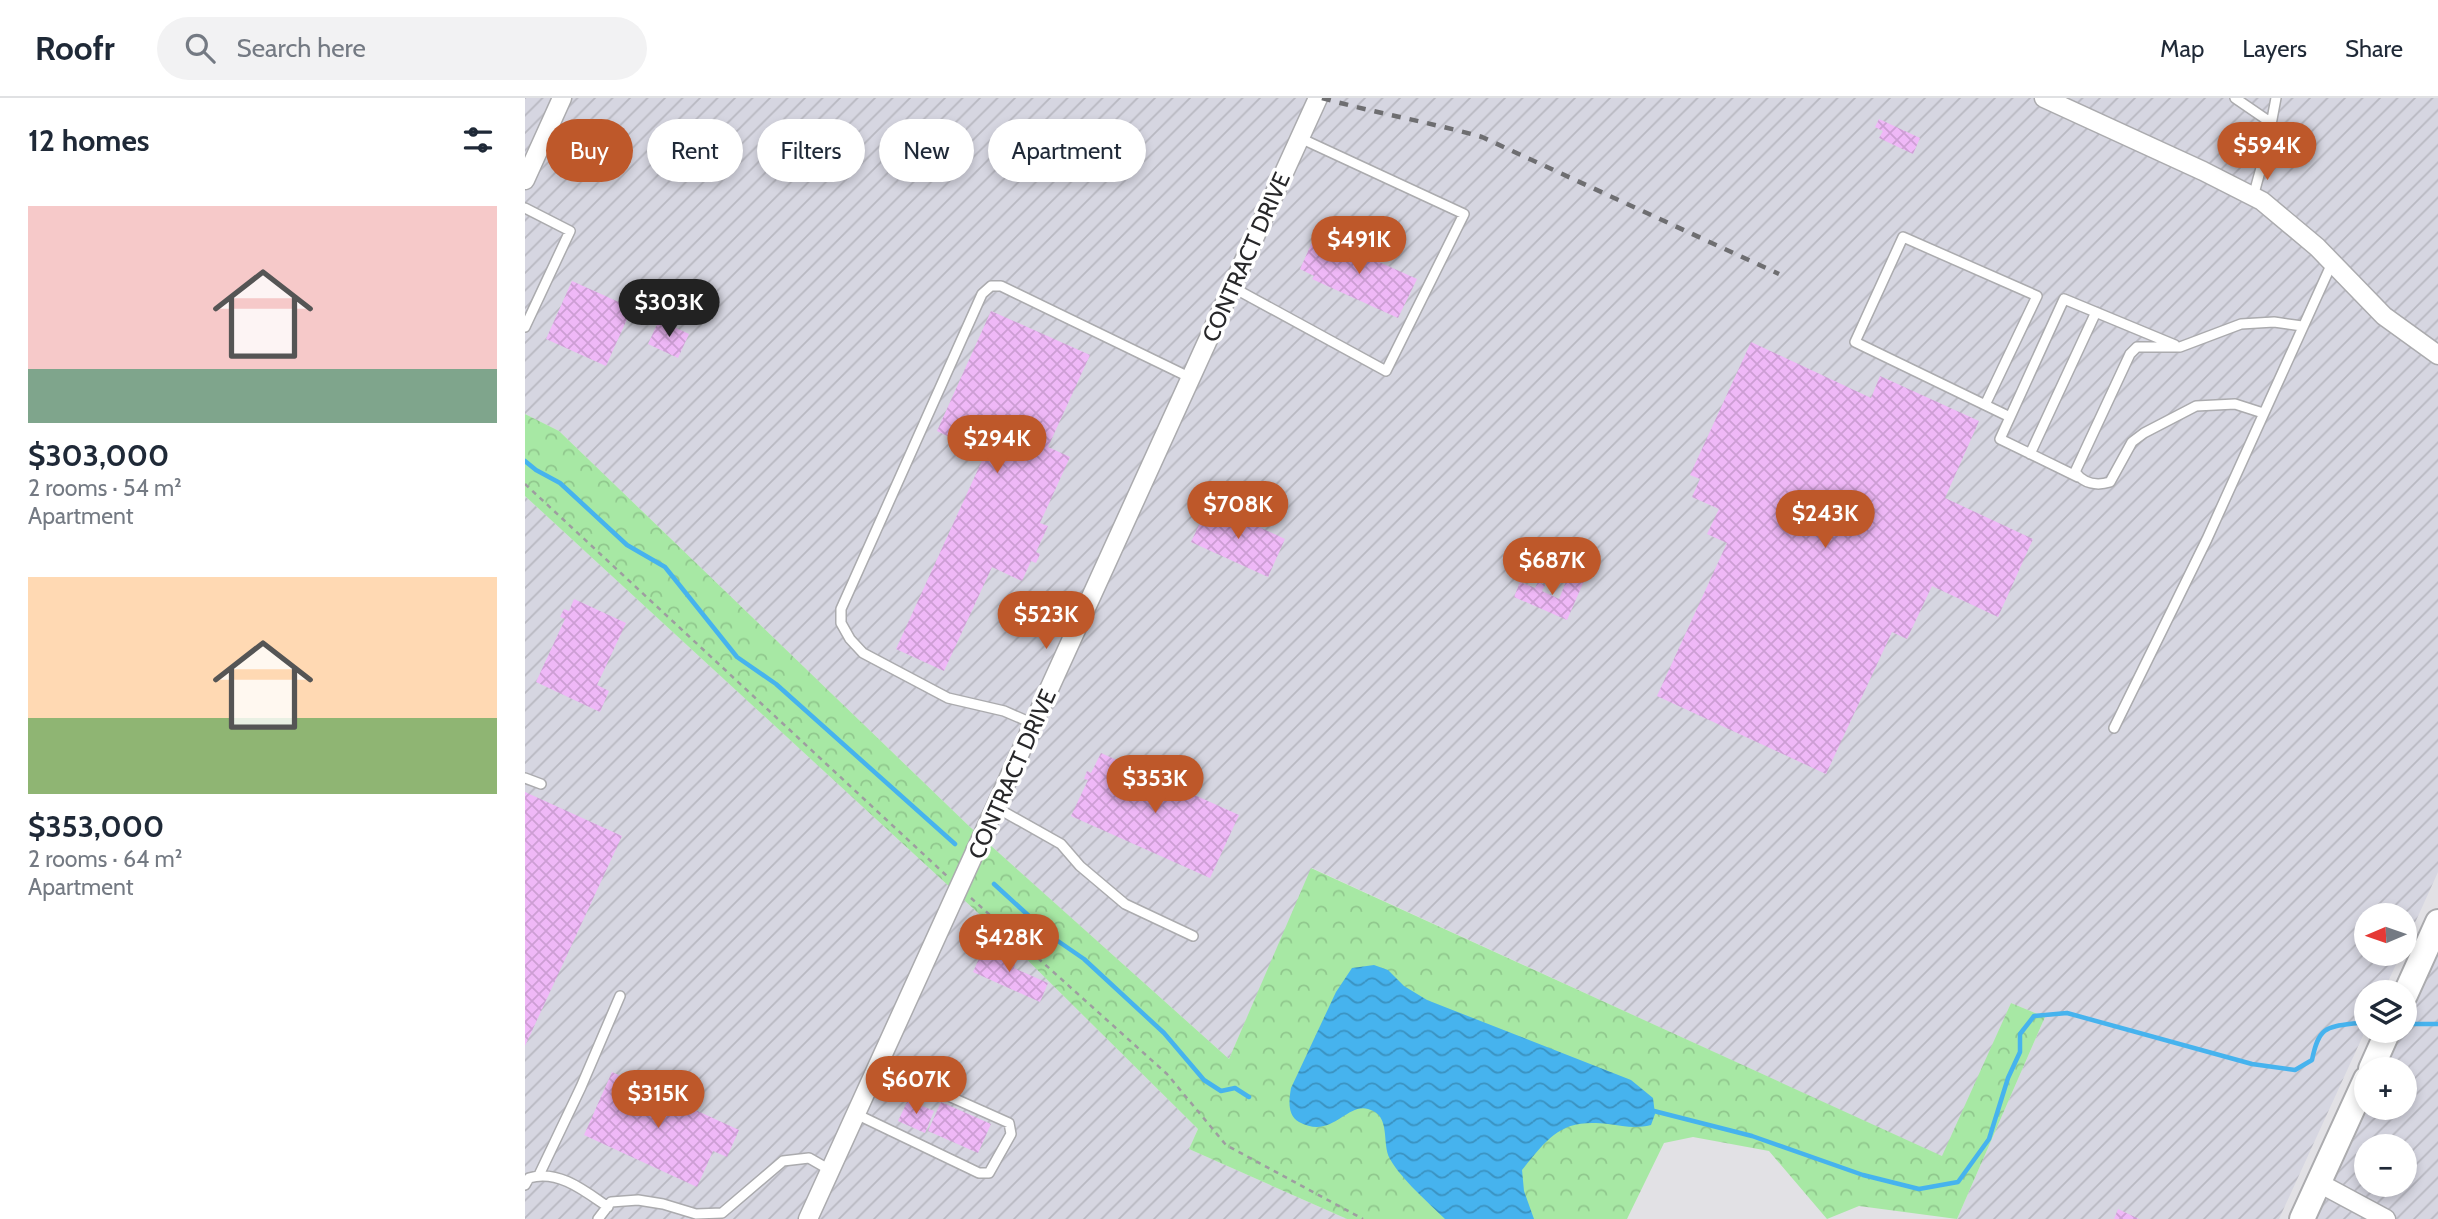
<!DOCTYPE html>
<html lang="en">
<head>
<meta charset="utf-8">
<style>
	body { margin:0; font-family:Cabin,sans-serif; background:#f2f2f3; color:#1f2937; height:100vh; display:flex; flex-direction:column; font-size:26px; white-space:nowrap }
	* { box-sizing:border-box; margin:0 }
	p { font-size:23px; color:#747a83 }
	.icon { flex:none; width:38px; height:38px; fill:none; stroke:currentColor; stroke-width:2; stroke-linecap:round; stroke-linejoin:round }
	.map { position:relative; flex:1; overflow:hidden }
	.drawer { display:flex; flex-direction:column; background:#fff; width:525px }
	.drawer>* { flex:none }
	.hud { position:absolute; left:21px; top:21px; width:665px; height:63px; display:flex; gap:14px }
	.needle { width:46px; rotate:268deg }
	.controls { position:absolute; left:1829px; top:805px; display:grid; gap:14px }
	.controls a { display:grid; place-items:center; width:63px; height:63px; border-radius:50%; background:#fff; box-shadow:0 4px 10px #0003; font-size:35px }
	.price { position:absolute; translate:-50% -60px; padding:0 16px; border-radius:24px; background:#be582a; color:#fff; font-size:23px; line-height:46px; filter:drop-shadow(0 2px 4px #0008) }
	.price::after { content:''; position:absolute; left:50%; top:42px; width:21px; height:16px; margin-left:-10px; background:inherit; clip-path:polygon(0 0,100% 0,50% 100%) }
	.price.active { background:#222; color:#fff }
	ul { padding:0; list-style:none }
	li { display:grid; align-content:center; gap:14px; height:371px; padding:0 28px }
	li span { display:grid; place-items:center; height:217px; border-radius:0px; color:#555 }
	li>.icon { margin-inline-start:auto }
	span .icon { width:126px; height:126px; fill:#fffc; stroke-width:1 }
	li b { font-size:30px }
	h2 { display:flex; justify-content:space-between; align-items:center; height:84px; padding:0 28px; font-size:30px }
	.tag { padding:0 24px; border-radius:32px; background:#fff; box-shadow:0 4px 10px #0003; font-size:24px; line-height:63px }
	.tag.active { background:#be582a; color:#fff }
	header { display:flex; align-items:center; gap:42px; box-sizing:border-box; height:98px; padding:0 35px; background:#fff; border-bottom:2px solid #e0e1e3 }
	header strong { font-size:33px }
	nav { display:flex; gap:38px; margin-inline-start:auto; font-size:24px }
	.search { width:490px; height:63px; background:#f2f2f3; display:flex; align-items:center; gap:18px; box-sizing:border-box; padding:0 24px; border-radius:38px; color:#747a83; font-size:26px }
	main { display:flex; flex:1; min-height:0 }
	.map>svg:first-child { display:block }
	.industrial { fill:url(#industrial-furrows); fill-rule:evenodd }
	.forest { fill:url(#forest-crowns) }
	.water { fill:url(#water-waves) }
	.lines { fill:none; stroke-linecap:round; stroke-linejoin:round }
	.stream { stroke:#46b3ee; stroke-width:4.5 }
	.building { fill:url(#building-cross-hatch) }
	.lane-casing { stroke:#ababae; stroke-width:12 }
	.street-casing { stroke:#ababae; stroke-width:21 }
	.secondary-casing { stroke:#ababae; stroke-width:28 }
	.path { stroke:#9e9da0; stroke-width:2.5; stroke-dasharray:5 5; stroke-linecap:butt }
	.lane { stroke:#fff; stroke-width:9 }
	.street { stroke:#fff; stroke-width:18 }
	.secondary { stroke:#fff; stroke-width:24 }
	.rail { stroke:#6e6e71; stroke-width:4.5; stroke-dasharray:9 9; stroke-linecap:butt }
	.labels { text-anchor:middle; stroke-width:7; stroke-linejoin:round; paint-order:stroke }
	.street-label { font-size:23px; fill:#272729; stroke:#fff }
</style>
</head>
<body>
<header>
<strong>Roofr</strong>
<div class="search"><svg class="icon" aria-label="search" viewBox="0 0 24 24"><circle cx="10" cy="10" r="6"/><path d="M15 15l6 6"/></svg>Search here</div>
<nav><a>Map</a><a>Layers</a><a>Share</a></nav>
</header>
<main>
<section class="drawer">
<h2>12 homes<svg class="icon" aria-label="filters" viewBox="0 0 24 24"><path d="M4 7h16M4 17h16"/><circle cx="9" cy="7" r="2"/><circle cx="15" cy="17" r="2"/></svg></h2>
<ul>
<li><span style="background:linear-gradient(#f6c9c9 75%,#7fa58c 0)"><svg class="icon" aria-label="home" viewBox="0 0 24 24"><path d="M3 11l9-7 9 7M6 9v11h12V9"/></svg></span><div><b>$303,000</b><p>2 rooms · 54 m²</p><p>Apartment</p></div></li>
<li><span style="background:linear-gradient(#ffd9b3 65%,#8fb573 0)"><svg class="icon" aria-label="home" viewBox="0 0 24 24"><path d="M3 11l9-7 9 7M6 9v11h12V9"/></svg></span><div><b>$353,000</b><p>2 rooms · 64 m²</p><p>Apartment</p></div></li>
</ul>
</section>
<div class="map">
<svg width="1913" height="1121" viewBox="0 0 1913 1121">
	<defs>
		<pattern id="industrial-furrows" width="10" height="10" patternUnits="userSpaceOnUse" patternTransform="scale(1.75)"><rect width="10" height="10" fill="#d6d6e1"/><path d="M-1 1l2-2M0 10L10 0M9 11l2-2" fill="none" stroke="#b8b8c1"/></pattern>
		<pattern id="forest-crowns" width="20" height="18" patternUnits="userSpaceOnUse" patternTransform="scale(1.75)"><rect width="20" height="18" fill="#a7e8a4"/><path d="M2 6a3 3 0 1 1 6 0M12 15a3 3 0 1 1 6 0" fill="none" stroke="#90c78d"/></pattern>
		<pattern id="water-waves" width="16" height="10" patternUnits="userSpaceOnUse" patternTransform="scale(1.75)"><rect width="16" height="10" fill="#46b3ee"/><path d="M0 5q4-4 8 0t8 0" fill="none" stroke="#3a92c1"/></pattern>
		<pattern id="building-cross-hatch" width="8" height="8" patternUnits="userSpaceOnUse" patternTransform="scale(1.75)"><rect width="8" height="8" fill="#efb8f7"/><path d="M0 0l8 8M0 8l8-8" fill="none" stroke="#cd9ed4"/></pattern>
	</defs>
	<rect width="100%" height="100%" fill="#e2e1e5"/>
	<path class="industrial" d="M0,0H1913V774L1880,847V817H1841V856H1876L1858,894H1841V931L1754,1121H1432L1520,919L1486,905L1418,1059L787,770L704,961L445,729L34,333L0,316Z
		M0,398L477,837L673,1031L664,1051L822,1121H0Z
		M1913,857V1121H1792L1843,1010H1880V971H1861ZM1841,1048H1880V1087H1841Z"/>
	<path class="forest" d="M0,316L34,333L445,729L704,961L786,770L1417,1058L1486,905L1520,919L1432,1121L1334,1108L1302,1121L1244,1053L1168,1039L1139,1045L1102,1121H822L664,1051L673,1031L477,837L0,398Z"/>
	<path class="water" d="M849,867L863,872L879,888L902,902L1106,982L1128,1000L1130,1016L1126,1027C1110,1031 1099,1028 1083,1026C1036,1020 1024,1039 997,1072L999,1093L1009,1121H920C903,1104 877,1082 865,1061C856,1046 867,1017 843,1011C821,1005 807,1042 774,1024C762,1017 764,1002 766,990L811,894L827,870Z"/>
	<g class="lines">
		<path class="stream" d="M0,363L11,372L35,385L102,447L140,469L212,559L251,586L430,746
			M469,786L527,839L559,861L639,935L679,982L696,993L710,990L724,999
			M1889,926H1913
			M1125,1012L1227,1038L1338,1077L1394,1091L1433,1084L1464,1041L1483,980L1495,954V936L1509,918L1542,915L1727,966L1770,972L1787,962C1794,928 1801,929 1833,925"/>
	</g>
	<path class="building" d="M1354,21L1395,40L1388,56L1354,40L1358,33L1350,29Z
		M789,140L803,146L805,142L892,181L873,220L787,181L789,178L775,171Z
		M47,183L107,210L81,268L21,241Z
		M466,213L565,257L523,349L545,359L515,425L523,428L511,454L515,456L511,465L506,463L497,483L467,469L419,573L371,551L460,356L412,333Z
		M134,222L164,236L153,260L123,246Z
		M1226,244L1346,300L1355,278L1454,323L1420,400L1508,441L1473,519L1407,488L1382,541L1367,534L1301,676L1132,598L1202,445L1182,436L1194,411L1167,399L1175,381L1165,377Z
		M684,406L760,441L743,479L666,444Z
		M1044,476L1059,483L1042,522L989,499L995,484L1010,490L1013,484L1020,487L1017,493L1034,501Z
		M49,501L101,525L72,587L84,593L75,614L11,584L40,521L35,519L39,511L44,513Z
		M576,655L714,717L685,780L546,718L563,682L559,681L562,673L566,675Z
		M0,694L97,738L0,948Z
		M460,847L491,862L489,870L523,885L515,904L448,874Z
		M87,974L214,1032L202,1059L188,1053L172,1089L59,1037Z
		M383,1002L409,1013L400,1035L373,1023Z
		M416,1004L466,1026L453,1055L403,1033Z
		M1593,1111L1614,1121H1589Z"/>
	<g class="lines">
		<defs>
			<path id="lane" d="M1710,0L1745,24
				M1728,99L1742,48L1751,0
				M0,110L45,133L0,229
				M707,189L861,273L939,116L775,40
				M1460,307L1512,198L1378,139L1330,244L1485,319
				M1738,315L1710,306L1671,308L1619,335L1607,344L1585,384C1572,388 1559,386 1550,374L1605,256L1612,249H1655L1716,226L1749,224L1777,228
				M1505,356L1571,214
				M1553,379L1475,341L1539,201L1650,247
				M509,626L479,613L423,600L338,555L325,541L316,525V511L457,196L466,188H476L666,280
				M1589,630L1682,441L1807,165
				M0,680L16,686
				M472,710L536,746L555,768L600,806L668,838
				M331,1016L454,1075H464L486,1036L484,1025L354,967
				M14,1077L56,989L95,898
				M0,1087L4,1080C33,1071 60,1093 83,1109
				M73,1121L86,1104L113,1102L138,1106L171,1116L197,1115L258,1063L284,1060L305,1072"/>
			<path id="street" d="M1519,0L1678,73L1737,103L1792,149L1859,218L1913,257
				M0,82L37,0
				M1794,1085L1861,1121
				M283,1121L793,0"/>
			<path id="secondary" d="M1880,897L1913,824
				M1846,971L1863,933
				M1777,1121L1841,981"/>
		</defs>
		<use href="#lane" class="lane-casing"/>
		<use href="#street" class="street-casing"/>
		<use href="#secondary" class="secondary-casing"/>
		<path class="path" d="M0,386L423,779
			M446,800L642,976L701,1047L838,1121"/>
		<use href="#lane" class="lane"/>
		<use href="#street" class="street"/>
		<use href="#secondary" class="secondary"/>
		<path class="rail" d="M797,0C850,15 904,24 957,39L1254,176"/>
	</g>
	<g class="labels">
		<g class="street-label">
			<text transform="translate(721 159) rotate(-66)" y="8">CONTRACT DRIVE</text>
			<text transform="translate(487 676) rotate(-66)" y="8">CONTRACT DRIVE</text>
		</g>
	</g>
</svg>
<div class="controls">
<a><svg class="needle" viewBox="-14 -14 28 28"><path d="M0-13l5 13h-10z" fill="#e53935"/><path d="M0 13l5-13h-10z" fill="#747a83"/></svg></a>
<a><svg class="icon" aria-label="layers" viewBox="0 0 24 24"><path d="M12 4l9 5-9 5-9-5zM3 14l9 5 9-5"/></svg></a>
<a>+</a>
<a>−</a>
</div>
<b class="price" style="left:1742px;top:84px">$594K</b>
<b class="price" style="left:834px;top:178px">$491K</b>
<b class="price active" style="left:144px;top:241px">$303K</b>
<b class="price" style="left:472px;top:377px">$294K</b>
<b class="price" style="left:713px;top:443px">$708K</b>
<b class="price" style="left:1300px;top:452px">$243K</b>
<b class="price" style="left:1027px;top:499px">$687K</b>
<b class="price" style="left:521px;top:553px">$523K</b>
<b class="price" style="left:630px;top:717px">$353K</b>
<b class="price" style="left:484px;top:876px">$428K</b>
<b class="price" style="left:391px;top:1018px">$607K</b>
<b class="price" style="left:133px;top:1032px">$315K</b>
<div class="hud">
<a class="tag active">Buy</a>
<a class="tag">Rent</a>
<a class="tag">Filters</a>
<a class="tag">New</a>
<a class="tag">Apartment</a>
</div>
</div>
</main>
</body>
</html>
